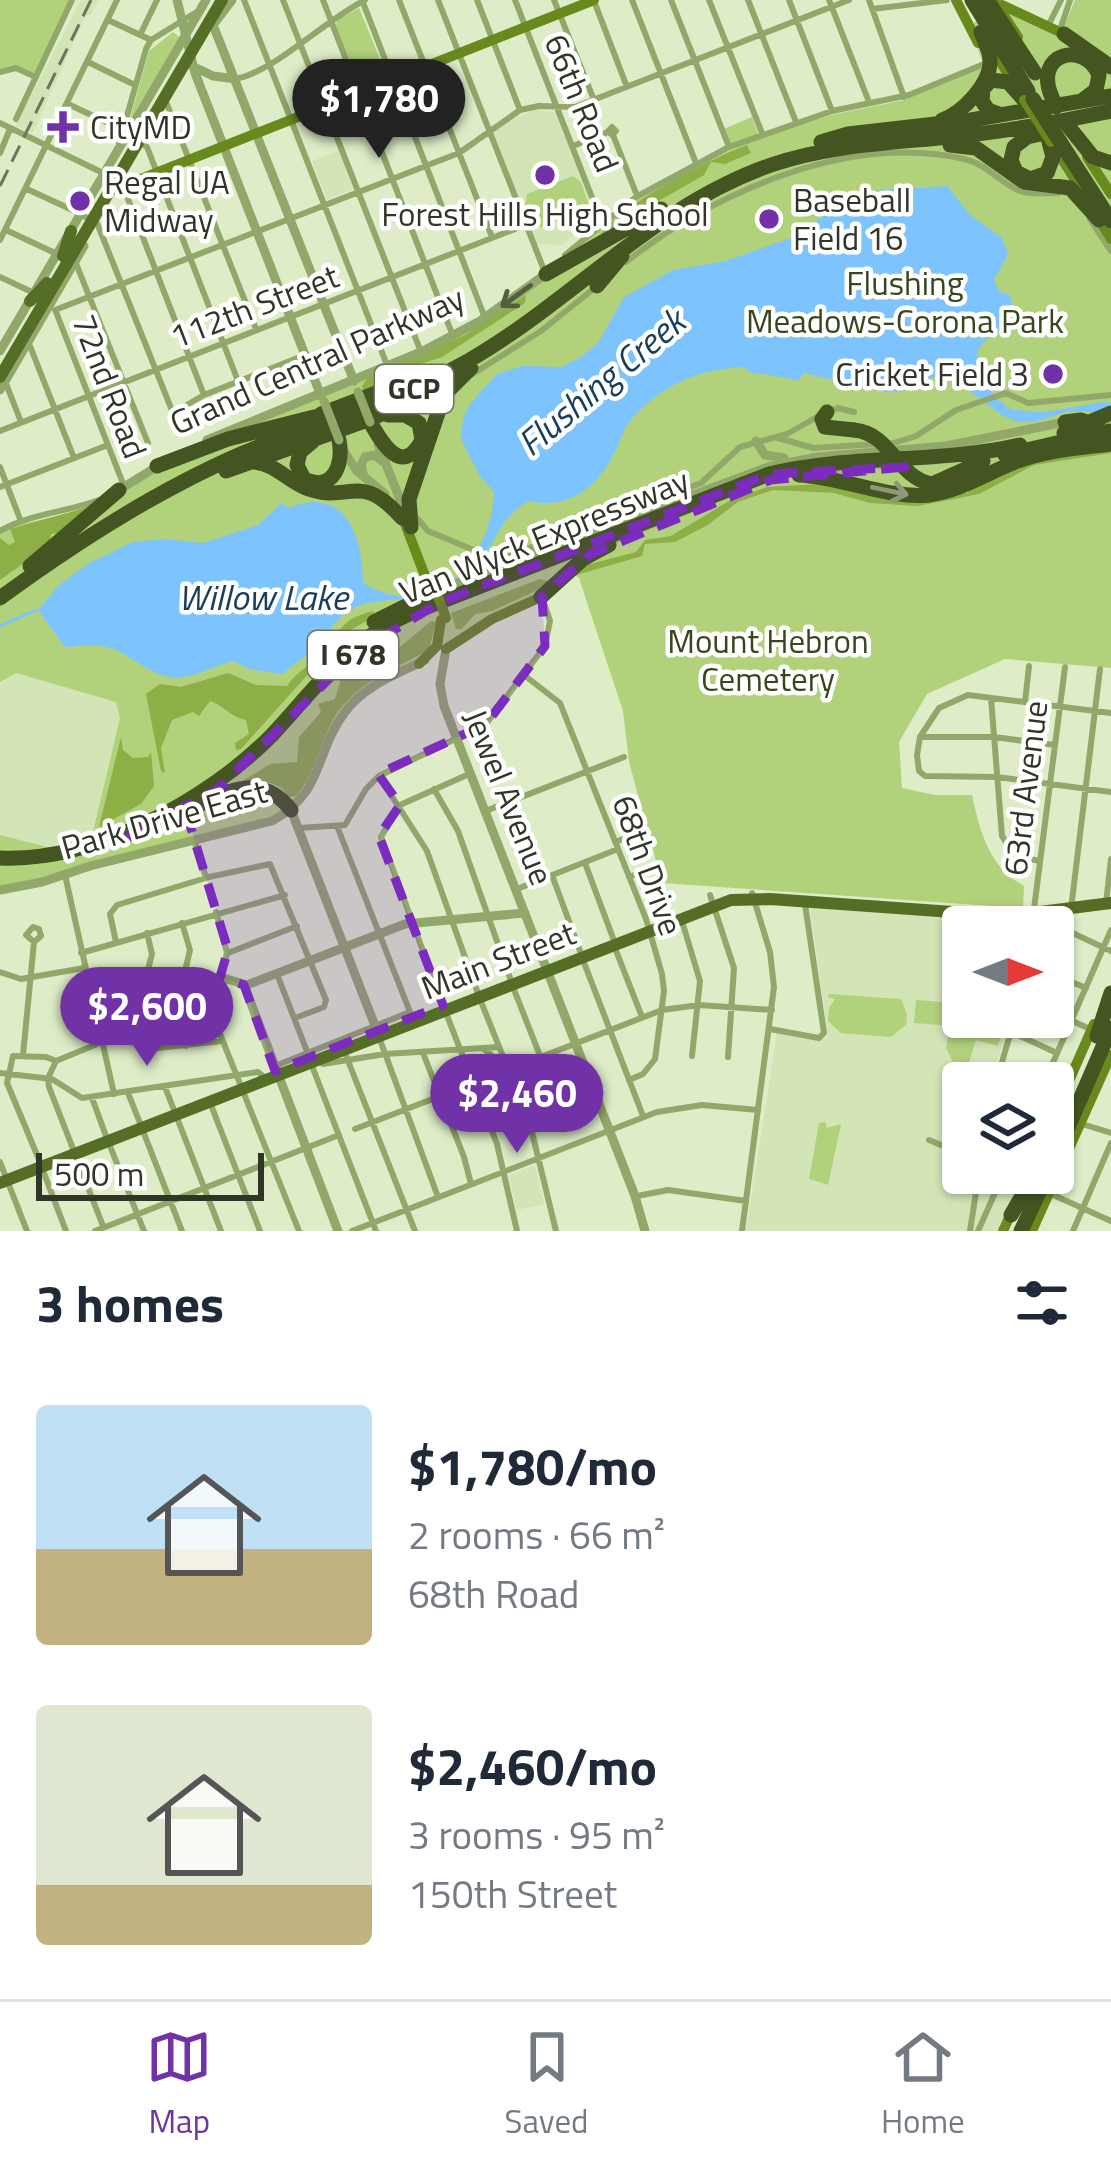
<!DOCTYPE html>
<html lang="en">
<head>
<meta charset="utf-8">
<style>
	body { margin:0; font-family:"Titillium Web",sans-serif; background:#f2f2f3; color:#1f2937; height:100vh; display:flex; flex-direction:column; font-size:45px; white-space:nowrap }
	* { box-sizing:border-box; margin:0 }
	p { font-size:39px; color:#747a83 }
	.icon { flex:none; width:66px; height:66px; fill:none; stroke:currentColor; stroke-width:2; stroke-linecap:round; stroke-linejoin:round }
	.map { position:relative; height:1231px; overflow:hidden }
	.drawer { display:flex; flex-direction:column; background:#fff; flex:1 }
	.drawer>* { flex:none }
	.needle { width:78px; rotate:90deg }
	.buttons { position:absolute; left:942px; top:906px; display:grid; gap:24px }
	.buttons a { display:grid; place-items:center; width:132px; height:132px; border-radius:12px; background:#fff; box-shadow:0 3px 9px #0004; font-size:60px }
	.scale { position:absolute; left:36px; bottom:30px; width:228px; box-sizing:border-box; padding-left:12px; border:6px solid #303627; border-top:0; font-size:33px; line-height:42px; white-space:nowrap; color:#303627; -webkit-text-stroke:9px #fff; paint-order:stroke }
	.price { position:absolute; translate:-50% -102px; padding:0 27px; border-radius:42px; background:#7132a7; color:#fff; font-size:39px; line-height:78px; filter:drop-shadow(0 3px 6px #0008) }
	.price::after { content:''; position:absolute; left:50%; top:72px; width:36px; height:27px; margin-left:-18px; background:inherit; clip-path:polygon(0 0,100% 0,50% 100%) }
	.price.selected { background:#222; color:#fff }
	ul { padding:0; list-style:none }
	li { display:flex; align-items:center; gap:36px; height:300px; padding:0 36px }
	li span { display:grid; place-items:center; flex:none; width:336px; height:240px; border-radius:12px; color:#555 }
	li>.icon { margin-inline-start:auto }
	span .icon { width:144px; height:144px; fill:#fffc; stroke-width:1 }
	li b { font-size:51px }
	h2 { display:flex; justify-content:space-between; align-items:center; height:144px; padding:0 36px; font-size:51px }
	.tabs { display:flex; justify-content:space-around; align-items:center; height:168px; border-top:3px solid #e0e1e3; background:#fff; font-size:33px; color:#747a83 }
	.tabs a { display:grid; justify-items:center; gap:6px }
	.tabs .selected { color:#7132a7 }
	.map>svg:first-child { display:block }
	.built { fill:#d3e5b7 }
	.green { fill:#b2d17b }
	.forest { fill:#8daf46 }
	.water { fill:#7dc4ff }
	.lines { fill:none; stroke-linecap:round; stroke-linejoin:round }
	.stream { stroke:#7dc4ff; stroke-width:3 }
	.minor { stroke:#92a86a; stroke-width:6 }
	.tertiary { stroke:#92a86a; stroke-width:9 }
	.secondary { stroke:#6a891d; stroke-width:10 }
	.primary { stroke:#566d25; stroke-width:12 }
	.motorway { stroke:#445521; stroke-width:15 }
	.rail { stroke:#6c755e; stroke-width:3; stroke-dasharray:18 9; stroke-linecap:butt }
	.tertiary-bridge { stroke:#92a86a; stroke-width:9 }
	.secondary-bridge { stroke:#6a891d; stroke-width:10 }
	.motorway-bridge { stroke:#445521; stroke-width:15 }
	.oneway { stroke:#525e3e }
	.oneway2 { stroke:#8f997a }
	.marked { fill:#7b2cbf; fill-opacity:0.2; stroke:#7b2cbf; stroke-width:9; stroke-dasharray:24 15; stroke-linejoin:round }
	.poi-dot { fill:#7132a7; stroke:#fff; stroke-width:4.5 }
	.labels { text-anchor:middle; stroke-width:9; stroke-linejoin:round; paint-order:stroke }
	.shield { fill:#fff; stroke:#6e7268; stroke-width:3 }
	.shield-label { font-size:30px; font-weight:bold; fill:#303627 }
	.street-label { font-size:33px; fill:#303627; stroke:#fff }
	.poi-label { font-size:33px; fill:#303627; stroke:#fff; text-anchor:start }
	.park-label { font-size:33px; fill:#38461c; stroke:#fff }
	.water-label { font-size:36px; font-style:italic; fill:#183e5c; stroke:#fff }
</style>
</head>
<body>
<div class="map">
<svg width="1111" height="1231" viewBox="0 0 1111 1231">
	<rect width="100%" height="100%" fill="#deedc7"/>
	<path class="built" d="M81,0H99L90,15H86L33,133L15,126Z
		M536,109L557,113L597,217L562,245L536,244L494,133L502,124Z
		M339,151L353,189L327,200L312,161Z
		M16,672L122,700L123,715L93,841L55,849L0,836V682Z
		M810,907L1033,923L1034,927H963V1017H1010L991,1083H963V1173H993L1019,1184L999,1231H746L777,1033L828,1038Z
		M535,1165L544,1204L517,1210L509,1175Z"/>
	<path class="green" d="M0,0H70L35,73L16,65L0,69Z
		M990,0L1060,36L1075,0H1111V668L1005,659L927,694L899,742L902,788L935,795H972C980,832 989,867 1024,886L1023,908L662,883L629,762L623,711L579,578L575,575L354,697L309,785L284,809L266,819L38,880L0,886V835L55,849L92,836L120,718L116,702L16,673L0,682V533L10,527L77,511L156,467L366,378L485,318L637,197L731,150L724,129L752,117L759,136L831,115L904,100L984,66L969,25L977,21Z
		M359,8L380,59L353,69L336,26L337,20Z
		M173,32L179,37L129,122L149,51Z
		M573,176L581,182L590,208L535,229L525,205L527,194Z
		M963,989V1017H1006L998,1046L976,1040L967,1069L954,1064L946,1048L948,1036L964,1037L958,1028Z
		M829,994L901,999L907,1014L906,1025L891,1037L841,1033L828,1021L829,1008L835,999L828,997Z
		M916,1000L956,1003L954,1026L914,1023Z
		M825,1122L827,1128L841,1124L828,1185L809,1179L819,1123Z"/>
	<path class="forest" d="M747,145L751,153L725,164L711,162L704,175L601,234C623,203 710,159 747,145Z
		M526,295L525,303L442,357L408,368L391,381L364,392L362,386L367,379L465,335Z
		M1111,450V453L1034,465L979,494L918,506L870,503L834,493L773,490L738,502L706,526L675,542L645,544L642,556L573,576L575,568L636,552L645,540L671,536L729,501L767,487L819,484L968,493L970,486L999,478L1030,462Z
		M88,507L67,531L51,534L49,545L0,580V538L9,545L15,542L10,529Z
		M540,579L548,581L542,588L492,611L475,614L462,629H456L451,613Z
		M374,611L373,617L344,634L241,749L236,750L235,743L249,734L246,720C230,717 225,706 210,701L199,716L193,712L172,720L161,748L165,773L161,771L146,694L160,684L181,687L228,673L256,685L287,686C295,674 305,669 315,659C340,637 336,619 374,611Z
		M431,621L436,622L429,650C396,668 354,684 334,718C319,744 316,772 296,796L288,797C280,779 258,782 241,782L270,764L297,762L299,737L321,712L318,704L335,699L342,675L364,677Z
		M121,737L123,750L133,758L148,757L151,752L154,786L141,804L99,827Z"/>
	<path class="water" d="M947,186L970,215L1002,238L1008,254L994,281L999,291L1010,295L1013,309C1002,338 997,328 982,344C964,364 996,401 1012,410L1045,412L1103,402L1111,403V412H1066L1034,422L1017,421L1003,416L954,379L935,377L900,392H888L803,373L799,380L749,372L745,367C697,369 661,385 629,422C623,430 621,439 617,448C600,484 571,511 529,501C491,520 491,567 458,586C422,606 390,594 358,606C336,615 328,635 312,651C302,660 292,664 283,674L249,669L233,661C212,666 191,680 170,677C144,673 129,651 103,646C90,644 77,647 65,647L38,610L58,586L89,563L133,542L164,539L203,543L258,525L281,503L289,508C345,484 363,537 363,583C433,625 491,561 494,492L479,475L461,439L463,419L469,405L497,374L522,366L561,367L581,357L598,343L624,297L673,270L725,261L791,238L859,192Z"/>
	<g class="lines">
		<path class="stream" d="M0,626L36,610"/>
		<path class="minor" d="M244,0L387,365
			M283,0L421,352
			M323,0L453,336
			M362,0L485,318
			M399,0L492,237
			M438,0L544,270
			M477,0L520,110
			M515,0L602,223
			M554,0L594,100
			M632,0L696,163
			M671,0L729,147
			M709,0L762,133
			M748,0L796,122
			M789,0L832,111
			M829,0L869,102
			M869,0L904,97
			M594,1L627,87
			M872,9L947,0
			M108,20L151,40
			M1047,28L1061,0
			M1060,30L1070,0
			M140,35L157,0
			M88,62L133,84
			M0,72L16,68L36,77
			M236,79C277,70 322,22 365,0
			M68,104L121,129L147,147L238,381
			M167,104L256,329
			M16,119L72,0
			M0,123L103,173
			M612,127L616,131L612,135L608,131Z
			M613,135L636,193
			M119,144L146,49L151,40L195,13
			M573,146L608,132
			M0,153L10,129
			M123,186L204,395
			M27,189L81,214
			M85,217L97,223L173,413L204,395L305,355
			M1090,219L1111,251
			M6,230L57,254
			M0,240L117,0
			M565,255L636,197L729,147L832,111L909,95L984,64
			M75,261L148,443
			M626,262C715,192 848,133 964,159C987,164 1000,183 1020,191C1031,195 1046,193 1058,193
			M0,277L34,293
			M55,310L459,153L520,110L539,106L575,107L849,0
			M56,312L124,486
			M25,343L30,346L74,458
			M471,375L541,331L597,286
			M5,381L21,422
			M829,411L838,408L854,412
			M0,431L525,225
			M778,438L813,448L894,443L916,436L956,410L1006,393L1028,403L1111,395
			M0,467L20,519
			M0,487L108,445
			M416,517L428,531L493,558H503L701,483L740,447L787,434L817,417
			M0,531C29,514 67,512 99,500
			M524,675L560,703L646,919L662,974L664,991L655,1059L643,1074L629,1080
			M991,698L1002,836L1015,856L1040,861
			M1025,702L1029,666
			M1111,713L968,695L939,708L920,737L917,755L919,771L925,776L997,777L1111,792
			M921,737H994L1055,745
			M379,776L427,851L480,999L508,1069L522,1091L556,1231
			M434,789L458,831L510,978
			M488,810L624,757
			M337,826L412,1017
			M299,828L345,825L366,789L379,776L486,724L545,646L550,621L543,600
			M615,842L632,836
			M195,843L206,878
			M585,863L613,938
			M65,875L114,1094
			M552,875L580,951
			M629,877L650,869
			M517,889L618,849
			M710,895L734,968L728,1057
			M1106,903L1111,859
			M1071,909L1100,669
			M216,912L227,953L212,1014L299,1231
			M682,921L700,981L692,1056
			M1047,921L1111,951
			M182,923L190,950L176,1009L186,1046
			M1039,927L1034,909L1065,667
			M147,933L152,954L140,1001L148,1049L222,1041
			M116,942L110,914L117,905L209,877L270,864L326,1000L324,1007L295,1018
			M615,948L642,1017
			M81,953L285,895
			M228,953L297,926
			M583,960L643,1116
			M0,972L21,979L84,968
			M277,974L308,1054
			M1053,974L1086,988
			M513,987L566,1122
			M443,1005L381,837L400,805L469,774
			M1053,1012L1092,1030
			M446,1013L497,1144L517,1231
			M770,1029L819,1038L824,1033L805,904
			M1011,1032L1057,1053
			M379,1037L438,1197
			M484,1049L504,1066
			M345,1053L415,1231
			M423,1053L464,1157L471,1184
			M23,1055L34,942L41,936L39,929L33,927L26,935L34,942
			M56,1061L48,1078L49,1087L103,1226
			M323,1064L385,1054L499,1047
			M312,1066L376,1231
			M1001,1066L1039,1083
			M276,1069L280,1064L410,1012
			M0,1073L52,1079L82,1098L258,1072L263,1076
			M996,1083L1015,1017
			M1044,1083L1111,930
			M165,1087L221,1231
			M128,1093L140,1123
			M92,1098L106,1136
			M211,1105L260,1231
			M1082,1124L1111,1133
			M355,1129L662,1010L699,1005L772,1010
			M143,1131L182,1231
			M929,1140L963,1154
			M108,1141L144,1231
			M0,1162L27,1231
			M40,1162L7,1083L13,1056L46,1057L56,1061L102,1042
			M42,1168L66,1231
			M1002,1173L1024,1183
			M1051,1194L1111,1221
			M637,1196L668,1190L746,1201
			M95,1231L339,1135
			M352,1231L657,1112L702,1105L758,1110
			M742,1231L774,987L770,952L752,893
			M970,1231L979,1173
			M978,1231L1004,1173
			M1073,1231L1111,1143"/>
		<path class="tertiary" d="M177,0L195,73L321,396
			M213,25L232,0
			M213,25L354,381
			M192,66L213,76L236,79
			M0,351L206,0
			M0,390L84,246
			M207,440L421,352L480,321L546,274
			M756,441L765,455L784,458
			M378,444L405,512
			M343,450L357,471L385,494
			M363,473L361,465L365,457L375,455L382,461
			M119,490L161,464
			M436,591L768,467L817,457L946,446L1065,422
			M446,649L440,684L444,706L635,1196L645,1231
			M291,810L379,1036
			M0,890L42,882L90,866L272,821C325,792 314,753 345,712C365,685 396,675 425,660
			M220,977L247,985L405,924L525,913
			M244,985L338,1231"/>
		<path class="secondary" d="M956,0L978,43
			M995,2L1018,37
			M1002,5L1064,34
			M992,49L1014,83
			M1053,145L1088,200
			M1087,157L1111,194
			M118,188L594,0
			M1097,216L1111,239
			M404,521L433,597
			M446,649L492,619L541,597
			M419,664L437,646L441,620
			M1053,1117L1094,1024
			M1003,1231L1013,1209
			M1032,1231L1111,1055"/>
		<path class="primary" d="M63,256L71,231
			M30,301L47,283
			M0,377L222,0
			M0,1183L731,900L770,899L1009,916L1111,903"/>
		<path class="motorway" d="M972,0L1028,91
			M987,0L1035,73
			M1064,34L1111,67
			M1051,95C1034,53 1084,40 1099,75L1096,90L1084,99
			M999,114L988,110L982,101L983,89L991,80L1008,82L1024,100
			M942,120C962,113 991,84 990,60C990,51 984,41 981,32
			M1045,133L1027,137L1014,147L1011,160L1016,172L1030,179L1047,173L1053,157L1049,142
			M1077,137L1093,157L1111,163
			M1059,140L1111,221
			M821,142L848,134L971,120L1111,96
			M950,145L976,148L1024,182L1070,188L1099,220
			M546,274L661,209
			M597,286L622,256
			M827,412L822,419L825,427L854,430
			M321,414L405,382
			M370,422C382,443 402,478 422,440L419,423L405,415H388
			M1065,422L1081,420L1091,424
			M312,442L300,452L297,465L304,479C333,493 344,464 339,440
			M254,462C276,464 286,480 306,488C351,505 358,469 402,518
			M157,466L228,439L314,417
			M226,471L373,418L438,388
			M799,475C842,477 888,499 929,495C961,491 989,472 1018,461C1047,450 1080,448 1111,444
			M932,484L983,461
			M411,527L409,499L444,395L471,368
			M30,566L119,490
			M541,597L583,559L609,545
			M0,598C75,543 156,491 241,454C317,421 395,402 468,361C574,300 653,206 771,165C833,144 895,143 959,136C1010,131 1061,121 1111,111
			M374,622L436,591
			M176,817C215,798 257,766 291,810
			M0,858C94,862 207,801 272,735C316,688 348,640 409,614L769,474C851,454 937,464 1020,445
			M1097,1036L1111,993
			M1053,1162L1111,1028
			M1011,1215L1035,1173
			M1021,1231L1048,1173"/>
		<path class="rail" d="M0,186L91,0"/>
		<path class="tertiary-bridge" d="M358,392L370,422
			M324,401L339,440"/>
		<path class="secondary-bridge" d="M1024,100L1051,142
			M436,591L446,618"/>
		<path class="motorway-bridge" d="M1051,95L1056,107
			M1033,99L1059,140
			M1068,126L1077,137
			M854,430C891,433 897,478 932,484
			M1064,433L1111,413
			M1005,455L1109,431"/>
	</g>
	<defs><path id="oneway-shaft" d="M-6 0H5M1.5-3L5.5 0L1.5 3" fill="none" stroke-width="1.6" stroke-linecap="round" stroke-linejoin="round" transform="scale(3)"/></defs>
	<use class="oneway" href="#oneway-shaft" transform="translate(516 296) rotate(144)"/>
	<use class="oneway2" href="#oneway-shaft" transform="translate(890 491) rotate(12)"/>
	<path class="marked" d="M905,467L771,480L591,554L542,597L545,646L486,724L378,774L400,805L379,836L443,1005L275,1071L244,985L220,977L228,950L186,812L118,842L218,789L355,653L441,602L769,474Z"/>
	<g class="poi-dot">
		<path d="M57 109h12v12h12v12h-12v12h-12v-12h-12v-12h12z"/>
		<circle cx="545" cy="175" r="12"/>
		<circle cx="80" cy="201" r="12"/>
		<circle cx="769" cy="219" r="12"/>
		<circle cx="1053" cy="374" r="12"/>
	</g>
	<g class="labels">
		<g class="shield">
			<rect x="375" y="365" width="78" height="48" rx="9"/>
			<rect x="308" y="631" width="90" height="48" rx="9"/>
		</g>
		<g class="shield-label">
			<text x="414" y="399">GCP</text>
			<text x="353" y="665">I 678</text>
		</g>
		<g class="street-label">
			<text transform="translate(582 103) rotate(68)" y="12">66th Road</text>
			<text transform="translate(254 306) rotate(-21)" y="12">112th Street</text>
			<text transform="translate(317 360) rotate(-24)" y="12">Grand Central Parkway</text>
			<text transform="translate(110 386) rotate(69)" y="12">72nd Road</text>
			<text transform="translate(544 536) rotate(-22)" y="12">Van Wyck Expressway</text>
			<text transform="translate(1025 788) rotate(-83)" y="12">63rd Avenue</text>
			<text transform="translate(509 797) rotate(68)" y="12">Jewel Avenue</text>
			<text transform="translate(164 819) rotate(-16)" y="12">Park Drive East</text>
			<text transform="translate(648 865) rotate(70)" y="12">68th Drive</text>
			<text transform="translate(498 960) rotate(-21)" y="12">Main Street</text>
		</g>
		<g class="poi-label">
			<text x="90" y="139">CityMD</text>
			<text x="104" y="194">Regal UA<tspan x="104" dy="38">Midway</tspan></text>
			<text x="793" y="212">Baseball<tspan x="793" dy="38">Field 16</tspan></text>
			<text x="545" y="226" text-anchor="middle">Forest Hills High School</text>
			<text x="1029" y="386" text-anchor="end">Cricket Field 3</text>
		</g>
		<g class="park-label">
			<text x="905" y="295">Flushing<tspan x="905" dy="38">Meadows-Corona Park</tspan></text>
			<text x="768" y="653">Mount Hebron<tspan x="768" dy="38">Cemetery</tspan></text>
		</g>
		<g class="water-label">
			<text transform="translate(601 382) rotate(-40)" y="13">Flushing Creek</text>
			<text x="263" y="610">Willow Lake</text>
		</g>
	</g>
</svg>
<div class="buttons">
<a><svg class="needle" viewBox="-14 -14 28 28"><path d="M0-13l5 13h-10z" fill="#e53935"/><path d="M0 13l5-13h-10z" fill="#747a83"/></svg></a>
<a><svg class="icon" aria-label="layers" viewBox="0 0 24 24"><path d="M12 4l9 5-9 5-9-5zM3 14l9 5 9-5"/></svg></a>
</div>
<div class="scale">500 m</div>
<b class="price selected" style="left:379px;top:161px">$1,780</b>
<b class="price" style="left:147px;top:1069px">$2,600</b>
<b class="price" style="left:517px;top:1156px">$2,460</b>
</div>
<section class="drawer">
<h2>3 homes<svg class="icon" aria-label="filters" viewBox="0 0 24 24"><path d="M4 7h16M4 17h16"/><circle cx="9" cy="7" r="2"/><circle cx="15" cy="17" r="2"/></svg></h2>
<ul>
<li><span style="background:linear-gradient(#bfe0f5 60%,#c2b280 0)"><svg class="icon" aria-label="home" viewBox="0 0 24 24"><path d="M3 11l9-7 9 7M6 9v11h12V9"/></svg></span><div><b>$1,780/mo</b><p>2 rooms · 66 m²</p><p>68th Road</p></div></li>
<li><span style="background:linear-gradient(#dfe7d0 75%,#c2b280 0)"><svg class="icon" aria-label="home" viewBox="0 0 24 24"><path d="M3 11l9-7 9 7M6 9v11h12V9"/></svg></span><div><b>$2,460/mo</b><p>3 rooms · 95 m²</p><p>150th Street</p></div></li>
</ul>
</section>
<nav class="tabs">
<a class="selected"><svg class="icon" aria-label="map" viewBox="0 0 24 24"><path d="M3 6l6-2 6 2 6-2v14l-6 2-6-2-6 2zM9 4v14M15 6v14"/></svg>Map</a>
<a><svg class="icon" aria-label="saved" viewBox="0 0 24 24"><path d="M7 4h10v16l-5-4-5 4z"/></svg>Saved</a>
<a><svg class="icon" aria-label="home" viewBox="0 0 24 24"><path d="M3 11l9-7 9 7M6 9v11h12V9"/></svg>Home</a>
</nav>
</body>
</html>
